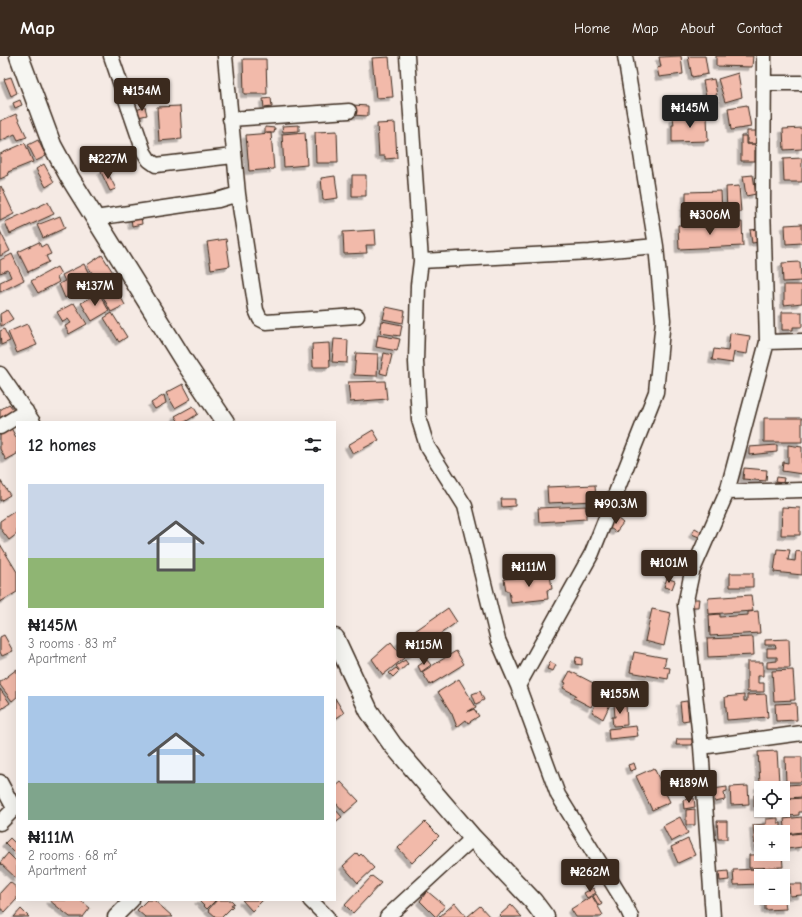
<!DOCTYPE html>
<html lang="en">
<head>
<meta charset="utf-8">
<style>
	body { margin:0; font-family:"Comic Neue",sans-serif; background:#f2f2f2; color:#202124; height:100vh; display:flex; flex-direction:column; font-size:15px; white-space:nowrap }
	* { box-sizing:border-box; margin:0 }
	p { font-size:13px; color:#757577 }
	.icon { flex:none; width:22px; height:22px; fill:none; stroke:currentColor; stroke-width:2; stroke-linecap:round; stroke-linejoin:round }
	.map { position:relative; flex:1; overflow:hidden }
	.drawer { position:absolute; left:16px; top:365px; width:320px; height:480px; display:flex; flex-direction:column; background:#fff; border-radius:0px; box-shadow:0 4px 16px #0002 }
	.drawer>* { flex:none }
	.fabs { position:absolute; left:754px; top:725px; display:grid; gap:8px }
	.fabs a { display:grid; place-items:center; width:36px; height:36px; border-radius:0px; background:#fff; box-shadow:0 4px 16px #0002; font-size:20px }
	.price { position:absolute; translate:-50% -34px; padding:0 9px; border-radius:4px; background:#3b2a1e; color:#fff; font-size:13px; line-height:26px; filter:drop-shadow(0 1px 2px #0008) }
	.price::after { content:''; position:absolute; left:50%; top:24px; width:12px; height:9px; margin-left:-6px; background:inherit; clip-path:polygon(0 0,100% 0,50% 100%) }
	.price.selected { background:#222; color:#fff }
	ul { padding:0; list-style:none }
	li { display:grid; align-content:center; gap:8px; height:212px; padding:0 12px }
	li span { display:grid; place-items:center; height:124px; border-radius:0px; color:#555 }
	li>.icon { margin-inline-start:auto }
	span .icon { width:72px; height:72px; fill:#fffc; stroke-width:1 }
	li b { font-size:17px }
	h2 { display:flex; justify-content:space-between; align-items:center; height:48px; padding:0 12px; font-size:17px }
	header { display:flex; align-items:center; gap:24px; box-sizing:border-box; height:56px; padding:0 20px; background:#3b2a1e; color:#fff }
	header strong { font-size:19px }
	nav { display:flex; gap:22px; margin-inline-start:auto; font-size:14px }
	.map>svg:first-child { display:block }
	.building { fill:#f2baaa; stroke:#3b2a1e; filter:url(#shadow) }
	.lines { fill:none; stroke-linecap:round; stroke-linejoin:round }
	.minor-casing { stroke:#3b2a1e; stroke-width:17 }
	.tertiary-casing { stroke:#3b2a1e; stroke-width:21 }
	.minor { stroke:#f6f6f2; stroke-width:14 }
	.tertiary { stroke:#f6f6f2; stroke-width:18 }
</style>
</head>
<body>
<header>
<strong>Map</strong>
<nav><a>Home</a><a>Map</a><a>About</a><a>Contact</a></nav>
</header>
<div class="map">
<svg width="802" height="861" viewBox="0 0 802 861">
	<defs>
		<filter id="shadow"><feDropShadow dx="-3.5" dy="3.5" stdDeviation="0" flood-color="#0004"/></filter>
	</defs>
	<rect width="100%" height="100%" fill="#f5eae4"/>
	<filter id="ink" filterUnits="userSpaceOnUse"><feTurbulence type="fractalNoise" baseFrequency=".025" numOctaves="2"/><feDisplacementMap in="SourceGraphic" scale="8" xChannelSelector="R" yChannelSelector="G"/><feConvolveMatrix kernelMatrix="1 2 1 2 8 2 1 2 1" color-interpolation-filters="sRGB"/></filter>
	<g filter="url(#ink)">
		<path class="building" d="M681,0L683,18L659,21L657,12L661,11L659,1Z
			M688,0H705L708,18L692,21Z
			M716,0H753L752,11L716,10Z
			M389,1L393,41L376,42L372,2Z
			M243,3H266L267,38H244Z
			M738,17L742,41L725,46L718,23Z
			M11,21L17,37L11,40L4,23Z
			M714,23L717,39L706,41L703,25Z
			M271,42L272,51L264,52L263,43Z
			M20,44L22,49L15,52L13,47Z
			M353,49L368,50V60L352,59Z
			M747,49L751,71L731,74L728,52Z
			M180,50L182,83L159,85L157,51Z
			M145,51L147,59L138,61L136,54Z
			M16,58L27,81L18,84L15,78L0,85V65Z
			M707,60L708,85L672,86V69H674L673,61Z
			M395,67L397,102L385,103V100H379L377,68Z
			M299,69V75L283,76L282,70Z
			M265,71L275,72L274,77H265Z
			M802,72V93L784,94L783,73Z
			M337,75L338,107H316L315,76Z
			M747,75H757V88H747Z
			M305,76L307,109L284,111L282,78Z
			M271,77L274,113L249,115L246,79Z
			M741,80H746V88H755V105H741Z
			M38,84L46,100L36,105L28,89Z
			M25,87L33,106L8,116L9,119L0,123V98Z
			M802,102V126H784L783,103Z
			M44,108L54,126L46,131L36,113Z
			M106,113L116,133L110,135L101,116Z
			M352,119H366V140H352Z
			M753,119L756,138L746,140L743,120Z
			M335,120L338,142L323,144L321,122Z
			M1,130L14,158L0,165V131Z
			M739,130L741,156L727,157L726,131Z
			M721,135L722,156L684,158V151H686V136Z
			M48,146L54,158L10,178L5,166Z
			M60,160L65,172L43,182L37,169Z
			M141,160L142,168L132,170L131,162Z
			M742,166L743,190L679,193L678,169Z
			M802,168V187L786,188L785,169Z
			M758,173L760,186L752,187L750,174Z
			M375,174L376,189H366L367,197L344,198L343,176Z
			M0,175L10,195L0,200Z
			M226,183L230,210L211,213L207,186Z
			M39,186L41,191L46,188L51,198L46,200L49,206L28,216L18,196Z
			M12,198L24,224L0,236V226L11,221L8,214L0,217V204Z
			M102,199L114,218L99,228L87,209Z
			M800,206L801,225L783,226L782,207Z
			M84,208L94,228L65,242L59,228L65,225L62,219Z
			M57,211L61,218L57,221L59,226L38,237L31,225Z
			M784,229H802V247L784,249Z
			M115,230L125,249L111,256L101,237Z
			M99,237L109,255L92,265L81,247Z
			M74,247L87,268L69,278L65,270L71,267L68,263L63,266L57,256Z
			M386,251L405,255L403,267L383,263Z
			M7,254L13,263L1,270L0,258Z
			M782,256H802V271H793V274H782Z
			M112,257L127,281L119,286L104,262Z
			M382,265L402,269L400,280L380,277Z
			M27,268L37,289L17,297L8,276Z
			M4,273L10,285L1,289L0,275Z
			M730,277L750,280L747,298L734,296L732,307L712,304L714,293L728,295Z
			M378,279L400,283L397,295L376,291Z
			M334,283L348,284L347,307L332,306Z
			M329,287L330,311H313L312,288Z
			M356,297L378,298L377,320L354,319Z
			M384,297L392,299L387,319L380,317Z
			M385,325L387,343L350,346L348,326Z
			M183,328L191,343L175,352L166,337Z
			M164,339L166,347L155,353L151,347Z
			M9,348L14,354L3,362L2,361L0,362V354Z
			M193,350L198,358L185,366H179L175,360Z
			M764,362H802V386H764Z
			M11,372L17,383V398L6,404L0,393V378Z
			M373,374L379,384L353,398L348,389Z
			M777,389V396L749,399V391Z
			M788,389L802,391V418L782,415L783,406L788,407Z
			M744,412L767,414L766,425L743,423Z
			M776,421L784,422L783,427L775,426Z
			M0,424L10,439L0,445Z
			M595,429L596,445L548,447L547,431Z
			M501,443H515V450L502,451Z
			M586,450V454H589V458H586V463L539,466L538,452Z
			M782,451L800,452V479H781Z
			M15,455L17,458V478L9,484L0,472V465Z
			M616,461L623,467L616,476L608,471Z
			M695,472L702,476L699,481L692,478Z
			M0,488L17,516V536L0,546Z
			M777,493L790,494L788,504L795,505L796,495L802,496V519L774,516Z
			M730,517H753V531H730Z
			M550,518L552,533L547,534L548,543L511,547L509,535H506L504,523Z
			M667,522L675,525L672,533L664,531Z
			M751,539L753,555L709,558L708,542Z
			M692,543H699L698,551H692Z
			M448,552L457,566L409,600L399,586Z
			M652,553L671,557L664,590L645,585Z
			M758,555L760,577L710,580L709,559L720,558V561L748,559V556Z
			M4,579L13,595L2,600L0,596V581Z
			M753,581L754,599L708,601L707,583Z
			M789,583L790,612H767V606L777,605V601H767V592H776L775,589H765V584Z
			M391,586L404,602L383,619L372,603Z
			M456,595L464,608L430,629L422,616Z
			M634,596L666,602L664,611L670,612L668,623L630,616Z
			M576,601L582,602V609L575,608Z
			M405,604L408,608L400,615L396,610Z
			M427,604L431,609L421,616L418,610Z
			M550,606L556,609L553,615L547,613Z
			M747,606H763V620H758V627H764V636H747Z
			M396,612L399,615L393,621L389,617Z
			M17,613V641L12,645L0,629V626Z
			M793,614L795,644L774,645L772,615Z
			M570,615L601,631L591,651L574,642L576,639L563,632L566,627L564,626Z
			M459,623L476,651L467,656L474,653L479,660L468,667L466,664L457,671L452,658L438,636Z
			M0,633L10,647L0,654Z
			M602,634L614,640L603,663L592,656Z
			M480,635L484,644L476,648L472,638Z
			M766,638L768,661L727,664L725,641L744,639V645H747V639Z
			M335,642L344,657L335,663Z
			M687,645L689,664L682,665L680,646Z
			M626,647L627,669L613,670L612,661H615L614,648Z
			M796,647L797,664L776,665L775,648Z
			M636,670L638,680L609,683L608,673Z
			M677,683H692V689H676Z
			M777,695L779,726L760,727L758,696Z
			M785,701H802V726H786Z
			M634,707L636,713L630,715L628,709Z
			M654,712L670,746L652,754L636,720Z
			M341,726L359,745L345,757L335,746V731Z
			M802,728V741L788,742L787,729Z
			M758,729H778V732H761V754H778V758H758V751H754V739H758Z
			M748,730L749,748L731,749L730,731Z
			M727,731V735L724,736L725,744L715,746L713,733Z
			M694,742L695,751L684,753L683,744Z
			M802,742V756H799V759L788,760V743Z
			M335,753L342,761L335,766Z
			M695,753V769H686V754Z
			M680,761L688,777L671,786L663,770Z
			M802,761V776L786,778L784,763Z
			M778,762V767H781V776H761V792L755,793L753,769L766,768V763Z
			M717,765H727V783H718Z
			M425,766L439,780L412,807L398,792Z
			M802,777V791L787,793L785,779Z
			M10,782L15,787L17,785V799L5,787Z
			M688,783L695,799L678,807L671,791Z
			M8,797L17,806V823L0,807Z
			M357,797L359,800L361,798L374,812L358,827L343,810Z
			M782,798L783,811L749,812V799Z
			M758,813L759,828L734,829L733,814Z
			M728,815L729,824L720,825L719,816Z
			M372,820L381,827L353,857L345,849Z
			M10,826L17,832V843L5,856L0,852V837Z
			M789,828H802V839L790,840Z
			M783,829L786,853L765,854V842H783Z
			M593,832L596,837L587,842L584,837Z
			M427,835L445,850L436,861L420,845Z
			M596,838L602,848L599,850L593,840Z
			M592,840L603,859L601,861H576L571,853Z
			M49,844H80L90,852L83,861H70Z
			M147,844H154L173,861H145L137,854Z
			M198,844H216L207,853Z
			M217,844H231L234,847L231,849L233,850L222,861H216L208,854Z
			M242,844H263L252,855Z
			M455,847L467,861H439Z
			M511,849L522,861H502L500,859Z
			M480,850L490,861H467Z
			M21,853L29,861H14Z"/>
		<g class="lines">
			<defs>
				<path id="minor" d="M111,0L144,96L149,104L156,109L233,100
					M407,0L421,205
					M764,27H802
					M230,63L349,55
					M238,138L256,254L260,263L266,266L357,260
					M95,162L218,144L238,138L225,0
					M767,286L802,285
					M0,318L33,366
					M0,371L26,355
					M727,436L802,434
					M518,630L592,497L656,336L663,264L656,190L625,0
					M701,691L802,677
					M0,726L14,752
					M0,767L17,750
					M310,844L327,861
					M115,861L132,844
					M387,861L473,782
					M631,861L624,846L558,739L518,630L498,584L465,450L427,390L419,364L416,306L418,229L421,205L590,196L656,190
					M713,861L701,691L685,549L692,516L727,436L767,286L763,149L764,0"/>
				<path id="tertiary" d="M19,0L52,89L70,122L184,305L225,366
					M335,582L369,655L392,688L473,782L533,845L545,861"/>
			</defs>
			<use href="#minor" class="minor-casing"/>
			<use href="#tertiary" class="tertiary-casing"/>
			<use href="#minor" class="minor"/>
			<use href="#tertiary" class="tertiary"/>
		</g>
	</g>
</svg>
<div class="fabs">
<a><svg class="icon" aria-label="locate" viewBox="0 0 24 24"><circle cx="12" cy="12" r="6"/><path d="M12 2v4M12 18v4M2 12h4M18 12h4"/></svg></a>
<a>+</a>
<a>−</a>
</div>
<b class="price" style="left:142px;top:56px">₦154M</b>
<b class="price selected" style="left:690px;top:73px">₦145M</b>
<b class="price" style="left:108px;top:124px">₦227M</b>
<b class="price" style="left:710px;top:180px">₦306M</b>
<b class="price" style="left:95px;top:251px">₦137M</b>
<b class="price" style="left:616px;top:469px">₦90.3M</b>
<b class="price" style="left:669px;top:528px">₦101M</b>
<b class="price" style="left:529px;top:532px">₦111M</b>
<b class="price" style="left:424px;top:610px">₦115M</b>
<b class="price" style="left:620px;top:659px">₦155M</b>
<b class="price" style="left:689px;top:748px">₦189M</b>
<b class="price" style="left:590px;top:837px">₦262M</b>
<section class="drawer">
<h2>12 homes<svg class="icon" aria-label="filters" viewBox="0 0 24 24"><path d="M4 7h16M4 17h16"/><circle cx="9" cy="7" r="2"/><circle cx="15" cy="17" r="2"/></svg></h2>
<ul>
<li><span style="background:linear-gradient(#c9d6e8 60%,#8fb573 0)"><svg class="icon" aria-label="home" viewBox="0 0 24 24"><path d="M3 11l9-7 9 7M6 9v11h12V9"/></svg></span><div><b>₦145M</b><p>3 rooms · 83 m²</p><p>Apartment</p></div></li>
<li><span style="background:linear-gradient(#a9c7e8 70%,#7fa58c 0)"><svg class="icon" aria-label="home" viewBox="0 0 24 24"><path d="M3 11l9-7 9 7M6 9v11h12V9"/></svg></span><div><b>₦111M</b><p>2 rooms · 68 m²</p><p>Apartment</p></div></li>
</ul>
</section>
</div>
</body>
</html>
